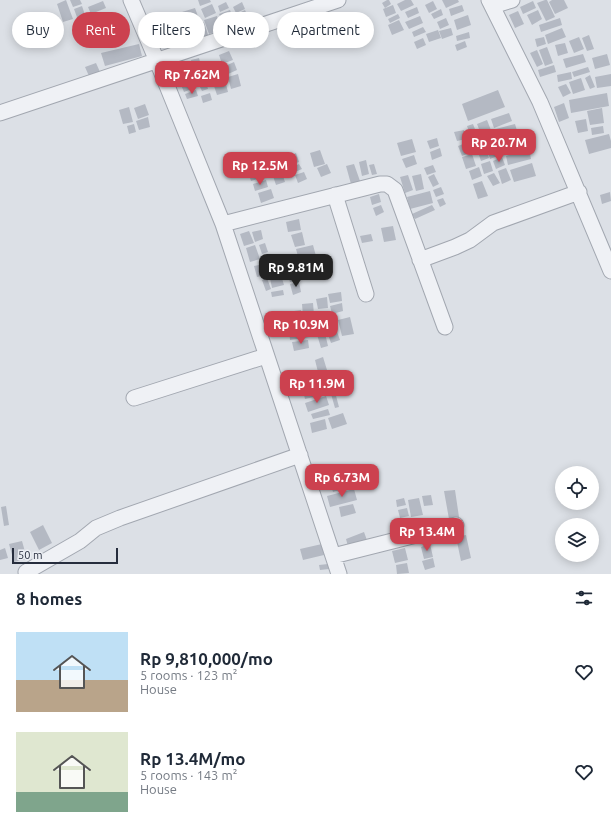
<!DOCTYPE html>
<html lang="en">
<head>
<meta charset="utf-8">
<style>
	body { margin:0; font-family:Ubuntu,sans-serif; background:#f6f6f7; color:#1f2937; height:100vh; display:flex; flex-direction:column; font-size:15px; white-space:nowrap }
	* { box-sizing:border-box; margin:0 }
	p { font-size:13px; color:#747a83 }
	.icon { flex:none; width:22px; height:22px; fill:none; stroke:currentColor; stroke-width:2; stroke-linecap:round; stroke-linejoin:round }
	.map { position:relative; height:574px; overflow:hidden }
	.drawer { display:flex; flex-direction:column; background:#fff; flex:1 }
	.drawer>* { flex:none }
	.hud { position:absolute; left:12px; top:12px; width:400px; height:36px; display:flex; gap:8px }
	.controls { position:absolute; left:555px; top:466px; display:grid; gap:8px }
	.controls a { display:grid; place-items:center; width:44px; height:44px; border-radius:50%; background:#fff; box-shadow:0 2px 10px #0003; font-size:20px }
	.scale { position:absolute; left:12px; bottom:10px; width:106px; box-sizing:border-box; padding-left:4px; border:2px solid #262d3d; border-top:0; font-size:11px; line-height:14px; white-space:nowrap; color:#262d3d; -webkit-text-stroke:3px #eceff4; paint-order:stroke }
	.price { position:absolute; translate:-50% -34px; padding:0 9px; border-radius:8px; background:#cc414f; color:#fff; font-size:13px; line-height:26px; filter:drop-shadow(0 1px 2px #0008) }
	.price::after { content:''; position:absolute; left:50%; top:24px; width:12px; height:9px; margin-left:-6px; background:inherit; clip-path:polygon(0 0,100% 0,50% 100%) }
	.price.current { background:#222; color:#fff }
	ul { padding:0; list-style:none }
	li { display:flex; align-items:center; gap:12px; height:100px; padding:0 16px }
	li span { display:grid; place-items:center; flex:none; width:112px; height:80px; border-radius:0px; color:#555 }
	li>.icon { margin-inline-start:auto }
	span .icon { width:48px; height:48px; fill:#fffc; stroke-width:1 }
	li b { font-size:17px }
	h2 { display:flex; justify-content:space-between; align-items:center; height:48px; padding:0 16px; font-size:17px }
	.pill { padding:0 14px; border-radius:18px; background:#fff; box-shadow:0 2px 10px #0003; font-size:14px; line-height:36px }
	.pill.current { background:#cc414f; color:#fff }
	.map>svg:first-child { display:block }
	.building { fill:#b4b9c3 }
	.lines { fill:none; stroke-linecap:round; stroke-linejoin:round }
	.minor-casing { stroke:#a2a7b0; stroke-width:17 }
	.minor { stroke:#eff1f5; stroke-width:15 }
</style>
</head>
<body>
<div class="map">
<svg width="611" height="574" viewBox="0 0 611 574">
	<rect width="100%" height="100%" fill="#dce0e6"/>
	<path class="building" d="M66,0L73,19L63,22L57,4Z
		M70,0H80L82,4L73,7Z
		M198,0H210L211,2L200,6Z
		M387,0H389L391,4L385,8L382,3Z
		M405,0H411L414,5L401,11L397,4Z
		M442,0H458L459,2L446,8Z
		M545,0H547L555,17L546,21L537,3Z
		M552,0H564L568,8L555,14L549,2Z
		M103,1L106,8L91,14L88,7Z
		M433,1L437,9L429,13L425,5Z
		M533,1L536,8L523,14L520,7Z
		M226,2L229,8L220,12L218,6Z
		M242,2L245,9L236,13L233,7Z
		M212,4L216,13L205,18L201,9Z
		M393,5L396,13L386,17L383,9Z
		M462,5L464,11L451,16L449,9Z
		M82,6L86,18L78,20L74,9Z
		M417,7L419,13L408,18L405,12Z
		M195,8L200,22L173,30L169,16Z
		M441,9L443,15L434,19L431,14Z
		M230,10L233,18L223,22L219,14Z
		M245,10L249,19L241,23L237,14Z
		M538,10L542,19L532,25L527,15Z
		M518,11L524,24L515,28L509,15Z
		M398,14L400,18L390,23L388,19Z
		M468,15L471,25L457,30L454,20Z
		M217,16L221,30L209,34L204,20Z
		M420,16L423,23L409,29L405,22Z
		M120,17L124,31L96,40L92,26Z
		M446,18L449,25L440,29L437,22Z
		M560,18L562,25L541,32L539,25Z
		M234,20L237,25L228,29L225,24Z
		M399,20L404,30L392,35L388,25Z
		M204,22L209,38L178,47L173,32Z
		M88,25L92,39L78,43L74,29Z
		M423,27L426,32L414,37L412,32Z
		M451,28L453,35L442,39L439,31Z
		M562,28L566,37L548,44L545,35Z
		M438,30L441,38L429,42L426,34Z
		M469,32L470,38L457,41L456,36Z
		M589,35L594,49L587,51L582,38Z
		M544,37L546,44L537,47L535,39Z
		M579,37L584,49L574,53L569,41Z
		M423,38L426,45L417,49L414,42Z
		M465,41L467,47L457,51L455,45Z
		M565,43L568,53L558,56L555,45Z
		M139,44L142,56L105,66L101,53Z
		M547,47L553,63L545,66L539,50Z
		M537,50L543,64L537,67L530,53Z
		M229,51L233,60L222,64L219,55Z
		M583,54L586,62L566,68L563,59Z
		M607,54L610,65L595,69L592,58Z
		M199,58L202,69L194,72L191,60Z
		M234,62L237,70L228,74L225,66Z
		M96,63L100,72L89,76L85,67Z
		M185,65L191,79L181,83L176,69Z
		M554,65L556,72L540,77L538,70Z
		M588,67L590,72L574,77L572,72Z
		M203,71L205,78L197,81L194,74Z
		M571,72L572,79L558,82L557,75Z
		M238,74L241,86L231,89L228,77Z
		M611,74V86L597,88L595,77Z
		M590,75L595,87L590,89L585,78Z
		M581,78L585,90L573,94L569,82Z
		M225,80L228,92L217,95L213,83Z
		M192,81L194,88L184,92L181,85Z
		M206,82L208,89L202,91L199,85Z
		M566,84L571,93L563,97L558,87Z
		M196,90L198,96L187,99L185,94Z
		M498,90L505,107L468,121L462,104Z
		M210,93L212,100L203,103L201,96Z
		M607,93L609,106L571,113L569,100Z
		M564,103L569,118L559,122L554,107Z
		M145,104L149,115L138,119L134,108Z
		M129,107L133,122L123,124L119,110Z
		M602,108L604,123L590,125L587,111Z
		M509,113L512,121L494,128L491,119Z
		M148,117L150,127L139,130L136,121Z
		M586,119L588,131L578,133L575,121Z
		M487,120L496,143L486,147L477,124Z
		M134,124L136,132L129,134L127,126Z
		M473,124L478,137L472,140L467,126Z
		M515,124L518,134L499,139L496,129Z
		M603,126L604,133L592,135L591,128Z
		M464,130L466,139L457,141L454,132Z
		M609,134L611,141V148L589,154L585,140Z
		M522,136L526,149L502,155L499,142Z
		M437,138L439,146L430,149L427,141Z
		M412,139L416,152L401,156L397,143Z
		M481,139L485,149L477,152L473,142Z
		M468,142L472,152L462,156L458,146Z
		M497,146L500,155L490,159L487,150Z
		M440,148L442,156L432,160L430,152Z
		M529,149L531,159L508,165L506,156Z
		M320,150L325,164L314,167L310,153Z
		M487,152L489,158L481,161L479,155Z
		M296,153L299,162L290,165L287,157Z
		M472,154L476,166L466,169L462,157Z
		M414,155L417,164L406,168L402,159Z
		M502,157L505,165L496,169L493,161Z
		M366,160L369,174L362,176L359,162Z
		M278,161L281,171L271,174L268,163Z
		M490,161L493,171L484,174L481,164Z
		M532,163L536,176L514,182L510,170Z
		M260,164L264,177L251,181L247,168Z
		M299,164L302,169L295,172L293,167Z
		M327,164L331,173L321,177L317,168Z
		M354,164L360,181L351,184L346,166Z
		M374,164L377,174L372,175L369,165Z
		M433,165L436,172L427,175L424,168Z
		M479,167L482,176L472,180L469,171Z
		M506,168L511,180L502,184L498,171Z
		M304,172L307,179L298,183L295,175Z
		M282,173L285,182L276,185L273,176Z
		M494,173L500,183L493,186L487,176Z
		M421,174L424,189L416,191L412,176Z
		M434,174L439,184L433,187L428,177Z
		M408,175L413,190L405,193L400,177Z
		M266,180L268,187L255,191L253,184Z
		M482,181L488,196L478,199L473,184Z
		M441,187L444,194L436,197L433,190Z
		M271,189L274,198L261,203L258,193Z
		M430,191L433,203L410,209L407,197Z
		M610,192L611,201L602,204L600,195Z
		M379,194L381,202L372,205L370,197Z
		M443,198L446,204L440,207L437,200Z
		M381,205L384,212L376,216L373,208Z
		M432,205L435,210L415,219L412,214Z
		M299,219L301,230L288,232L286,222Z
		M393,226L396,240L384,242L381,228Z
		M261,230L263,239L255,242L252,232Z
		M249,231L254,243L244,246L240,234Z
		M302,232L305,245L295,247L291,235Z
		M371,234L373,241L362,243L360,236Z
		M265,243L268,252L262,254L259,245Z
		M255,245L260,259L250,262L246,248Z
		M313,245L316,256L299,260L296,249Z
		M274,263L276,272L266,275L263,266Z
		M259,265L262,276L257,277L254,266Z
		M297,272L299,280L290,282L288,275Z
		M281,275L284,285L272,288L270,278Z
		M267,278L271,289L266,291L262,280Z
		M299,282L301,292L293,295L290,284Z
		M283,290L284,295L272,297L271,292Z
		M341,292L342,301L330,303L328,294Z
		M327,297L328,308L318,309L316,299Z
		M313,303L314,315L303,316L302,304Z
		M342,303L343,311L332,314L330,306Z
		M301,310L303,324L296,325L294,311Z
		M291,311L293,322L285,324L283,313Z
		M329,311V317L319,318L317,313Z
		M350,317L354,334L342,336L338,320Z
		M308,326L310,337L290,340L289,329Z
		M335,326L340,340L331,343L326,329Z
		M324,329L328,346L321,348L316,331Z
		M308,340L309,348L294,351L292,342Z
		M323,357L327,370L318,372L315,360Z
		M326,373L329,384L299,391L297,380Z
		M338,383L339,387L331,389L330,384Z
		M326,386L327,394L305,399L303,390Z
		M335,392L339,407L335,408L331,394Z
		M326,396L329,405L308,412L305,403Z
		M328,409L330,415L313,419L311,414Z
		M343,413L347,424L332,429L328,418Z
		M325,419L327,429L312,433L310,423Z
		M346,477L349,487L333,492L330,482Z
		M354,489L357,500L330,507L327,496Z
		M455,490L459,517L449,519L444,491Z
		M431,495L433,505L424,506L422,496Z
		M404,498L406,505L397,507L396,500Z
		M419,498L423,515L411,517L408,500Z
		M353,504L356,513L341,517L339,507Z
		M6,506L9,525L4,526L1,507Z
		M407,508L409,516L400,518L398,510Z
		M409,520L412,529L404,532L400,522Z
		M423,520L425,527L416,530L415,522Z
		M398,522L400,530L392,531L391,523Z
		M43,525L52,543L39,550L30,532Z
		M364,532L368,543L349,550L346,539Z
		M466,535L471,558L461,561L456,537Z
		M22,541L27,559L14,562L9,544Z
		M322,544L324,555L303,560L300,549Z
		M430,544L433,557L424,559L421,547Z
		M5,548L8,558L0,560V550Z
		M405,548L408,560L395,563L392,551Z
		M433,558L435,567L425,570L422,561Z
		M407,563L409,573L397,574L396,565Z
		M328,564L329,569L320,570L319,565Z"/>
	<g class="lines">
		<defs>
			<path id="minor" d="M131,0L157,61L223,224L339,574
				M489,0L540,102L611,271
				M492,6L512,0
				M0,113L338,0
				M335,195L366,294
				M223,224L380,184H387L395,190L445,327
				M420,260L455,247L470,240L493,223L579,192
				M134,398L266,356
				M333,556L456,525
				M26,572L80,541L96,528L120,518L300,455"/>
		</defs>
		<use href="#minor" class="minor-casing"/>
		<use href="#minor" class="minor"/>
	</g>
</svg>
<div class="controls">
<a><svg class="icon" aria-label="locate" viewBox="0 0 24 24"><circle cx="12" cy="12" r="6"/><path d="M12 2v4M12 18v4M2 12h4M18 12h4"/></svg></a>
<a><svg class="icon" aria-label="layers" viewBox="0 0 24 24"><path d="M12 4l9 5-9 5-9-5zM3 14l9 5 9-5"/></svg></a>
</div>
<div class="scale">50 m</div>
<b class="price" style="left:192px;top:95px">Rp 7.62M</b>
<b class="price" style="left:499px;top:163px">Rp 20.7M</b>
<b class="price" style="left:260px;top:186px">Rp 12.5M</b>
<b class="price current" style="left:296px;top:288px">Rp 9.81M</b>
<b class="price" style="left:301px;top:345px">Rp 10.9M</b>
<b class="price" style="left:317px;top:404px">Rp 11.9M</b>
<b class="price" style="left:342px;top:498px">Rp 6.73M</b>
<b class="price" style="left:427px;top:552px">Rp 13.4M</b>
<div class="hud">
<a class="pill">Buy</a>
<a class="pill current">Rent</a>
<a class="pill">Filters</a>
<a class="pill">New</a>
<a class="pill">Apartment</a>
</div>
</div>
<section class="drawer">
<h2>8 homes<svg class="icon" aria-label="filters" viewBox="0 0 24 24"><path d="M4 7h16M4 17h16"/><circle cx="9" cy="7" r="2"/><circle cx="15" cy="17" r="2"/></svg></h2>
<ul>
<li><span style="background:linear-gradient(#bfe0f5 60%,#b9a48a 0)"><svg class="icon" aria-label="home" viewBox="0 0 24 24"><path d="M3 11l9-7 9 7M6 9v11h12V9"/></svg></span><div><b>Rp 9,810,000/mo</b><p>5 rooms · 123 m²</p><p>House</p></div><svg class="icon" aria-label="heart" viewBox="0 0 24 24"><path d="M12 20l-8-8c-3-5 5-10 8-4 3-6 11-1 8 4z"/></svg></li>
<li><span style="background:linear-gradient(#dfe7d0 75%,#7fa58c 0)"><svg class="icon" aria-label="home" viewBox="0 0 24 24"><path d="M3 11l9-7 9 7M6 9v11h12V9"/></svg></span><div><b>Rp 13.4M/mo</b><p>5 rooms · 143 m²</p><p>House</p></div><svg class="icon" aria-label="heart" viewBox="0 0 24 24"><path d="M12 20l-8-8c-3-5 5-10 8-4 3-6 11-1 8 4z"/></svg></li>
</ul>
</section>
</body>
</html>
